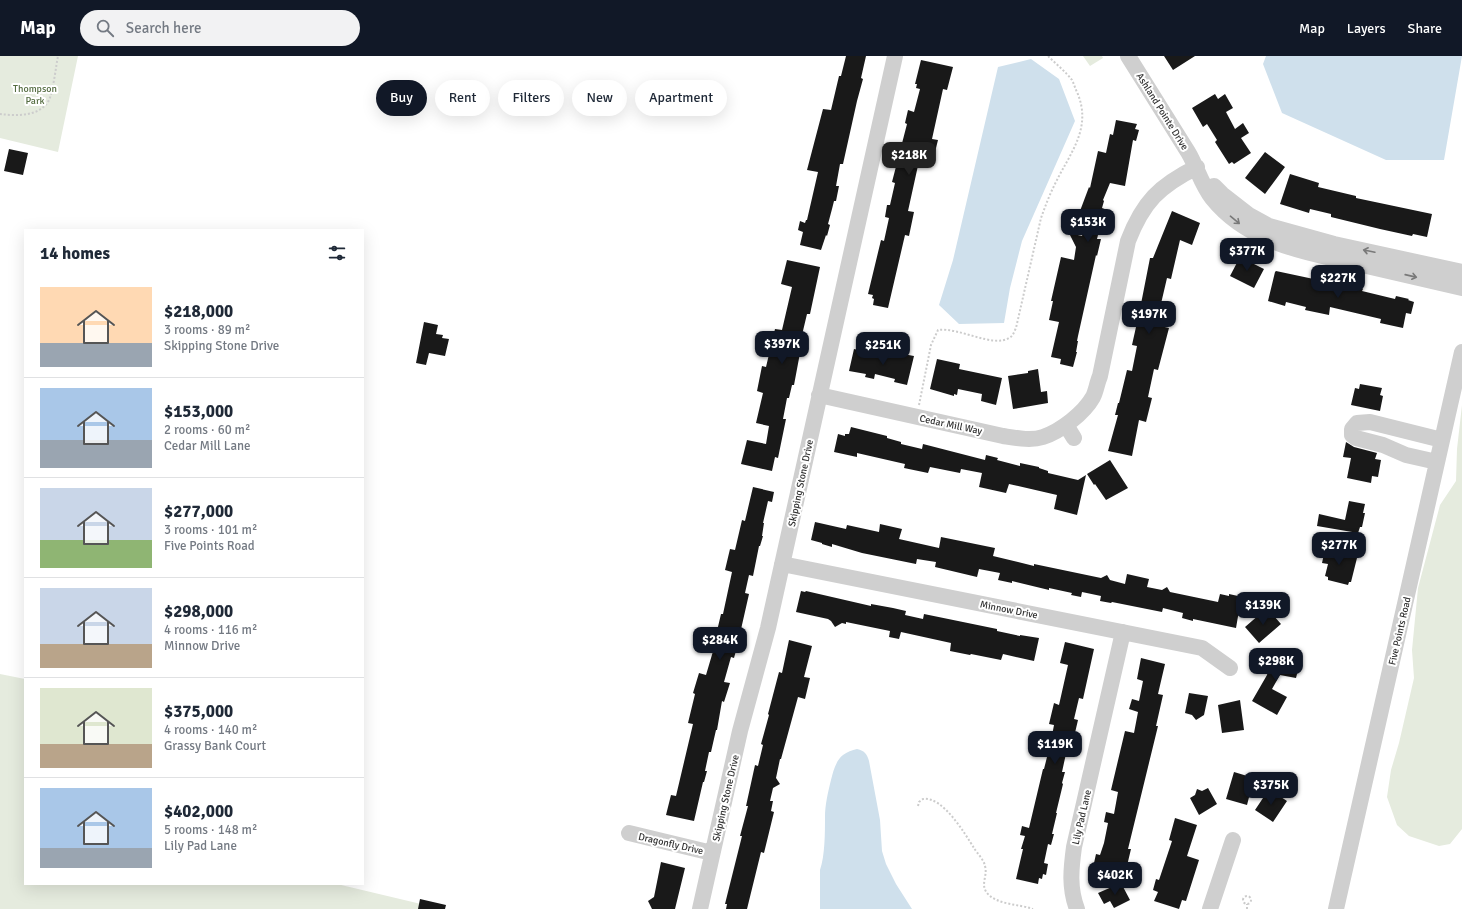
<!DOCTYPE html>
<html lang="en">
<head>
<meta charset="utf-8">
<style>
	body { margin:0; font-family:Signika,sans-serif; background:#f2f2f3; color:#1f2937; height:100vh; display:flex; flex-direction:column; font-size:15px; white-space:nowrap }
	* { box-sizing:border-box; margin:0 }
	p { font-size:13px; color:#747a83 }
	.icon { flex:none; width:22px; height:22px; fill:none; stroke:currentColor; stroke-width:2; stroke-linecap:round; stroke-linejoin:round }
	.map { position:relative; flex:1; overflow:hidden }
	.details { position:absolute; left:24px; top:173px; width:340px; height:656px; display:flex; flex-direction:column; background:#fff; border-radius:0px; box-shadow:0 4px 16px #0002 }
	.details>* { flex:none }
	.guide { position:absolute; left:376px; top:24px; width:380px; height:36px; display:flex; gap:8px }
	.price { position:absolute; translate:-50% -34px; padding:0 9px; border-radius:8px; background:#111827; color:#fff; font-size:13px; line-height:26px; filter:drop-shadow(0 1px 2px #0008) }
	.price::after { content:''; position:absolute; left:50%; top:24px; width:12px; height:9px; margin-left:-6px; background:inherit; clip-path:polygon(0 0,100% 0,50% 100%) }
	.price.selected { background:#222; color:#fff }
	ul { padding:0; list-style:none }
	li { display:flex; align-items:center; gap:12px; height:100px; padding:0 16px }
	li+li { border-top:1px solid #e0e1e3 }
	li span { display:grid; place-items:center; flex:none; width:112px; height:80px; border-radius:0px; color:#555 }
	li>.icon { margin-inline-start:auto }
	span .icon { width:48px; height:48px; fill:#fffc; stroke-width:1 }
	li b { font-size:17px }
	h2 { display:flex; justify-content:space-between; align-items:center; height:48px; padding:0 16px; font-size:17px }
	.chip { padding:0 14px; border-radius:18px; background:#fff; box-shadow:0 4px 16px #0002; font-size:14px; line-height:36px }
	.chip.selected { background:#111827; color:#fff }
	header { display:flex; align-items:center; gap:24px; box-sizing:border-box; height:56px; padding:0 20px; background:#111827; color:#fff }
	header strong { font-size:19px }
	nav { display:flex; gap:22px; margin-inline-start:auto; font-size:14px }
	.search { width:280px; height:36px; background:#f2f2f3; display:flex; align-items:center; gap:10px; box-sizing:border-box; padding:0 14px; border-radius:22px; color:#747a83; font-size:15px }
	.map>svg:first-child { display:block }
	.green { fill:#e5ebde }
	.water { fill:#cfe0ec }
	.building { fill:#191919 }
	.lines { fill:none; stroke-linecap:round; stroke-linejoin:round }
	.path { stroke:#ccc; stroke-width:2; stroke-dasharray:2 2; stroke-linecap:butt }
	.minor { stroke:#cfcfcf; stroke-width:16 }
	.oneway { stroke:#797979 }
	.labels { text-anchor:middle; stroke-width:4; stroke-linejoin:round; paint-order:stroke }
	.park-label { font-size:10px; fill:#546c41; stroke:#fff }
	.street-label { font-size:10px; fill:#323232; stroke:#fff }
</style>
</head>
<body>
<header>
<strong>Map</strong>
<div class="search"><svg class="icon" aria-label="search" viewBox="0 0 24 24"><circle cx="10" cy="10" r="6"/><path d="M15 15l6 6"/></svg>Search here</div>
<nav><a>Map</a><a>Layers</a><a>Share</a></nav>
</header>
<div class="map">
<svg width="1462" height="853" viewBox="0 0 1462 853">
	<rect width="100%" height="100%" fill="#fff"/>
	<path class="green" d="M0,0H78L58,96L0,82Z
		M1083,0H1102L1103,2L1090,10Z
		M1462,349V773L1450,788L1439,790L1409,780L1397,769L1387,741L1391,714L1399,687L1414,622L1412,594L1418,532L1440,449L1456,425L1457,393Z
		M0,618L25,623V828H337L442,853H0Z"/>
	<path class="water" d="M1266,0H1462L1444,104H1386L1282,57L1263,8Z
		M1031,3L1059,23L1075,65L1022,185L1010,232L1004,267L959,268L939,249L953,204L998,11Z
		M857,693C865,695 867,698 869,705L880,764L882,795L886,808L896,828L912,853H820V814C825,800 825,776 825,761C825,749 828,736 831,724C833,716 836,704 843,699C847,696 852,694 857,693Z"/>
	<path class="building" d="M846,0H866L861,22L863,23L857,45L843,108H840L836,130H839L836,145H834L832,153L828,168L830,169L827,180L826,179L821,194L800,189L803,176L798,174L800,165L805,167L806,164H807L818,116L807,114L823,53L831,54L839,20H841Z
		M1164,0H1195L1173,14Z
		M921,4L953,11L947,34L943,33L932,83L938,84L932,108L919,105L908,155L914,156L909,180L905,179L888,252L873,249L874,243L872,242L873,239L868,238L881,184L884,185L889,162L885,161L887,149H890L895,127L892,126L907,68L905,67L908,54L914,56L920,33L916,32L917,28H915Z
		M1215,38L1218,43L1225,38L1233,52L1226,56L1235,73L1243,67L1249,77L1241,82L1251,97L1234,108L1232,106L1229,108L1215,86L1217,84L1207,68L1203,71L1192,52Z
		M1116,64L1137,68L1135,73L1139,74L1136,85L1133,84L1125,130L1110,127L1103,144L1104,145L1102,152L1110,155L1106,165L1102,163L1097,183H1101L1097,200L1096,199L1078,280L1077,285H1078L1076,296H1077L1073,311L1060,308L1061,303L1051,301L1059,266L1049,264L1053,245H1051L1061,201L1074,204L1076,191L1069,177L1082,180L1087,158L1080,155L1089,131L1090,132L1098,95L1106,97L1110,78L1113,79Z
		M9,93L28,97L23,119L4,115Z
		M1265,96L1285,111L1265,138L1245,122Z
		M1290,118L1319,127L1318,131L1356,140V142L1432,158L1427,181L1413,178L1412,180L1380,173L1331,161V158L1310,153L1309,157L1280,148Z
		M1172,155L1200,167L1192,189L1180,184L1171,223L1167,222L1156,269L1169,272L1158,314L1154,313L1148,341L1152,342L1146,366L1139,364L1132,400L1108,395L1118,359H1115L1118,347H1119L1127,314L1132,315L1137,290L1132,289L1140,253L1150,202H1153Z
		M1241,199L1251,204L1250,206L1264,213L1254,232L1230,220Z
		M787,204L820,211L810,258H807L802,279L804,281L801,297H800L794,329H792L789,342H787L783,363H786L778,402L775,401L772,415L741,408L747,384L766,388L769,370L756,367L763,337L757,335L762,310L766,311L775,273L782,274L792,231L781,228Z
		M1276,215L1323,225V226L1363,233L1362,235L1395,243L1396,240L1409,243L1408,244L1414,246L1411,258L1406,257L1403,272L1380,267L1381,263L1330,251L1329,259L1305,254L1306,251L1286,246L1285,250L1268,245L1275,216Z
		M424,266L438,269L436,278L443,279L442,282L449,283L445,300L429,297L426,309L416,307Z
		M854,293L890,301L892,296L914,300L907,329L894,326L895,323L875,318L874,323L865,321L866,318L849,315Z
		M937,303L960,308L959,313L1002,322L996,349L981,345L982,338L958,333L957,339L954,338V340L930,333Z
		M1038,313L1041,336L1047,335L1048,347L1013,353L1008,320L1028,317V315Z
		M1360,328L1382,332L1380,339L1383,340L1380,355L1351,349L1355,332L1359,333Z
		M851,371L887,380V382L901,386V388L922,393L923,388L985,404L986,399L998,402L997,404L1020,410V407L1039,411V412L1048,415V417L1078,424L1086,419L1077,459L1054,453L1057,439L1009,428L1006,437L979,431L982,417L961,413L960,417L930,411L928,417L904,412L905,408L857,397V401L834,396L838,378L845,380V378H849Z
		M1346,386L1354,391L1377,397L1375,403L1381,404L1378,421L1372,420L1371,427L1347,422L1351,402L1343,401Z
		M1110,404L1128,432L1106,444L1095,428L1094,429L1087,418Z
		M753,431L774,436L772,446L768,445L763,467H764L762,480H763L760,490H759L753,520L749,519L745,537L749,538L737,591L734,602L731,601L724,626L730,627L724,646L722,645L717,674H716L711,696H709L705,715H707L704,726H703L694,765L666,759L671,739L676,740L693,668L688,667L695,638L693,637L699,617L706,619L719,575H717L721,558H723L732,516L725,514L730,493L735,494L742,464L745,465Z
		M1349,445L1365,448L1363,457H1365L1362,471H1360L1358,477L1317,470L1319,458L1345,464Z
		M815,466L846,473L847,469L879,476L880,468L902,473L899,483L939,492L941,481L995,492L993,500L1034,510V508L1101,522L1107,519L1110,524L1125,528L1127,518L1149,523L1147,531L1162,534L1167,531L1170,536L1218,546L1220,538L1229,540V538L1238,540L1237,542L1241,543L1236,572L1193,563V565L1182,562L1183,557L1163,552L1162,556L1112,546L1111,547L1100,545L1101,540L1082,536L1081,541L1071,539L1072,537L1049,532V534L1012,525V527L998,524L1000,517L979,513L977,521L935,511L936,506L917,503L916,508L862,497L832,488V491L822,488V487L811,484Z
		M1326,489L1340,492L1338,498L1357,502L1351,526H1349L1348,529L1328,524V521L1325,520L1328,508L1322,507Z
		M801,535L805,536L806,535L871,550V548L893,552L906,555L905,559L923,563L924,558L997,573V575L1020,580V579L1039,582L1034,605L1003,598L1001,604L971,598L970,599L950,595L951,587L901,576L899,583L889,581L890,575L846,566V568L842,567L835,571L831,565L828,563L796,556Z
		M1267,552L1281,568L1259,587L1245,571Z
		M789,584L812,590L804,621L810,622L805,643L798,641L781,703H780L776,722L780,728L773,732L770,745H773L771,755L774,756L764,797L761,796L747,853H726L727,848H725L742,780H740L748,750H746L755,709L758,710L763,689L761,688L769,659L768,658L779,616L782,617Z
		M1065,586L1094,593L1083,643L1079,642L1074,663L1078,664L1071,694L1067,693L1062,716H1065L1062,727L1063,728L1056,757H1057L1052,778H1054L1051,789L1048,788L1044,807L1048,808L1046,819L1043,818L1042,823L1039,822L1038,828L1016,823L1023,793H1021L1025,780L1020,779L1022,770L1029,772L1043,713H1044L1049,693L1046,688L1051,685L1054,669L1049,668L1054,647L1059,649L1068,609L1060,607Z
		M1272,596L1301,602L1296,622L1280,619L1272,633L1287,641L1277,659L1252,645L1267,619Z
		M1141,602L1165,608L1158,638L1163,639L1156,670H1158L1128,793H1131L1126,814L1094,807L1096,798L1100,799L1104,787L1108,767L1104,766L1106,756L1114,758L1118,736L1111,734L1125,675L1134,677L1138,656L1129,653L1132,643L1139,645L1143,625L1137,623Z
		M1189,637L1208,640L1204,659L1196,664L1192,659L1185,657Z
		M1240,644L1244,674L1222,677L1218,649Z
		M1234,716L1254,722L1247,749L1226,743Z
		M1208,732L1217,748L1199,759L1190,742L1195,739L1197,733L1202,735Z
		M1269,733L1287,745L1273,766L1255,754Z
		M1175,762L1197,769L1187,800L1199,804L1186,845L1182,844L1179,853L1154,845L1158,836L1153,834L1156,823L1159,824L1172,785L1169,784Z
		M661,806L685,812L675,853H652L648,845L654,841Z
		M1121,827L1130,844L1114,852L1110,845L1104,848L1098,837Z
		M420,843L446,849L445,853H418Z"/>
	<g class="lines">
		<path class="path" d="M0,58C16,60 40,61 49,44C53,36 56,10 58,0
			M919,349L931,289L938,274C959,271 993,292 1009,282C1013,280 1014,276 1016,272L1041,162C1045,151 1049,140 1054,130C1069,98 1093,73 1077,36C1075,32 1074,28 1072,24C1066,16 1056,8 1048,0
			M918,750L919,746L923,743C943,740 965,778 974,792C977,797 984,804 985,810C988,820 980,828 987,837C997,849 1019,848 1033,853
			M1243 844a4 4 0 1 1 8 0a4 4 0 1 1-8 0Z
			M1247,853V848"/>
		<path class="minor" d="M1128,0L1188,96C1197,111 1201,128 1212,142C1248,187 1305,196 1358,208C1393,216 1427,224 1462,232
			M1214,130L1222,138L1249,159L1269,170L1334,188L1462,216
			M819,339L1003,380C1016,382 1031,385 1043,381C1061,375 1084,357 1093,341C1096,335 1097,327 1100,320L1128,185C1143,146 1159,130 1197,111
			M1066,369L1074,382
			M1437,406L1406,399L1383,389L1356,382L1352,379V373L1357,367L1370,366L1442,384
			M782,508L1202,592L1230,612
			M629,777L712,797
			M700,853L740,675L768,572L895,0
			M1077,853C1069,832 1071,813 1074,791L1123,576
			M1210,853L1233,784
			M1336,853L1462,296"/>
	</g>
	<defs><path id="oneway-shaft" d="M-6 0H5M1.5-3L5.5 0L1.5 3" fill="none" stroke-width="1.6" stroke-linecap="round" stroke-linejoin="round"/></defs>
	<g class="oneway">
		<use href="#oneway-shaft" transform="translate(1235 164) rotate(40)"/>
		<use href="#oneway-shaft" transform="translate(1369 195) rotate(-168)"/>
		<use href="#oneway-shaft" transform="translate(1411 220) rotate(13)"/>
	</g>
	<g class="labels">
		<g class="park-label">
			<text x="35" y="36">Thompson<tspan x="35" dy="12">Park</tspan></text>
		</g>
		<g class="street-label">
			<text transform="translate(1163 55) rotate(58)" y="4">Ashland Pointe Drive</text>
			<text transform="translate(951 368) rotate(12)" y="4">Cedar Mill Way</text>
			<text transform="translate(800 427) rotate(-78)" y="4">Skipping Stone Drive</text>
			<text transform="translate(1009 553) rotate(11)" y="4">Minnow Drive</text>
			<text transform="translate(1399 575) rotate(-77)" y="4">Five Points Road</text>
			<text transform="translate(725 742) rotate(-77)" y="4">Skipping Stone Drive</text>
			<text transform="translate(1081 761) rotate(-77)" y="4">Lily Pad Lane</text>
			<text transform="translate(671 787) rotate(13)" y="4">Dragonfly Drive</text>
		</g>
	</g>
</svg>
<b class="price selected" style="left:909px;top:120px">$218K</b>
<b class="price" style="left:1088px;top:187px">$153K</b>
<b class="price" style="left:1247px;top:216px">$377K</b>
<b class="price" style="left:1338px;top:243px">$227K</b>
<b class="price" style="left:1149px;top:279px">$197K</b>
<b class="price" style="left:782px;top:309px">$397K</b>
<b class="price" style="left:883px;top:310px">$251K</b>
<b class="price" style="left:1339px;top:510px">$277K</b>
<b class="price" style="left:1263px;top:570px">$139K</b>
<b class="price" style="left:720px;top:605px">$284K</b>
<b class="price" style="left:1276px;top:626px">$298K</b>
<b class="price" style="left:1055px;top:709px">$119K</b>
<b class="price" style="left:1271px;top:750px">$375K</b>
<b class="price" style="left:1115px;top:840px">$402K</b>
<div class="guide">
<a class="chip selected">Buy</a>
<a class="chip">Rent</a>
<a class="chip">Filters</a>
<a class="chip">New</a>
<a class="chip">Apartment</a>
</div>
<section class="details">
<h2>14 homes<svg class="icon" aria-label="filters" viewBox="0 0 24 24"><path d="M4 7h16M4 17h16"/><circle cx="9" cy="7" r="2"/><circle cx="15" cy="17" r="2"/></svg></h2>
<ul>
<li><span style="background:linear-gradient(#ffd9b3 70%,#9aa5b1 0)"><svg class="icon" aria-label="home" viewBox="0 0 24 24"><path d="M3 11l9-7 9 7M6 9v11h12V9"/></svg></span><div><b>$218,000</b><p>3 rooms · 89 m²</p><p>Skipping Stone Drive</p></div></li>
<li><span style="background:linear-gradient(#a9c7e8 65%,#9aa5b1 0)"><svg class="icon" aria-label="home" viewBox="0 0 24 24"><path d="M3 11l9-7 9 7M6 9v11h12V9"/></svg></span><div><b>$153,000</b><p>2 rooms · 60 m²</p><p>Cedar Mill Lane</p></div></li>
<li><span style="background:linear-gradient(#c9d6e8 65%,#8fb573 0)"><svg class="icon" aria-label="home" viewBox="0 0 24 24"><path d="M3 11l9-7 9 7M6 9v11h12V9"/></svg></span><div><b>$277,000</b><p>3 rooms · 101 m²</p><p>Five Points Road</p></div></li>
<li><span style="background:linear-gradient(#c9d6e8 70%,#b9a48a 0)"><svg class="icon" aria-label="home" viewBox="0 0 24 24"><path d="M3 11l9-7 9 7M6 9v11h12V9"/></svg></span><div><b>$298,000</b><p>4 rooms · 116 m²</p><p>Minnow Drive</p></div></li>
<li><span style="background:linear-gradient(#dfe7d0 70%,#b9a48a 0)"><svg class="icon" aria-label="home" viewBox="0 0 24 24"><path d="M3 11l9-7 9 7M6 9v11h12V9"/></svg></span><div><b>$375,000</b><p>4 rooms · 140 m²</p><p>Grassy Bank Court</p></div></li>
<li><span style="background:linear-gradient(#a9c7e8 75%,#9aa5b1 0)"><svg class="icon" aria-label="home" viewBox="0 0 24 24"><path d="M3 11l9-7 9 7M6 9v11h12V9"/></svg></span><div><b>$402,000</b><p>5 rooms · 148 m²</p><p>Lily Pad Lane</p></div></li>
</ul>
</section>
</div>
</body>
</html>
